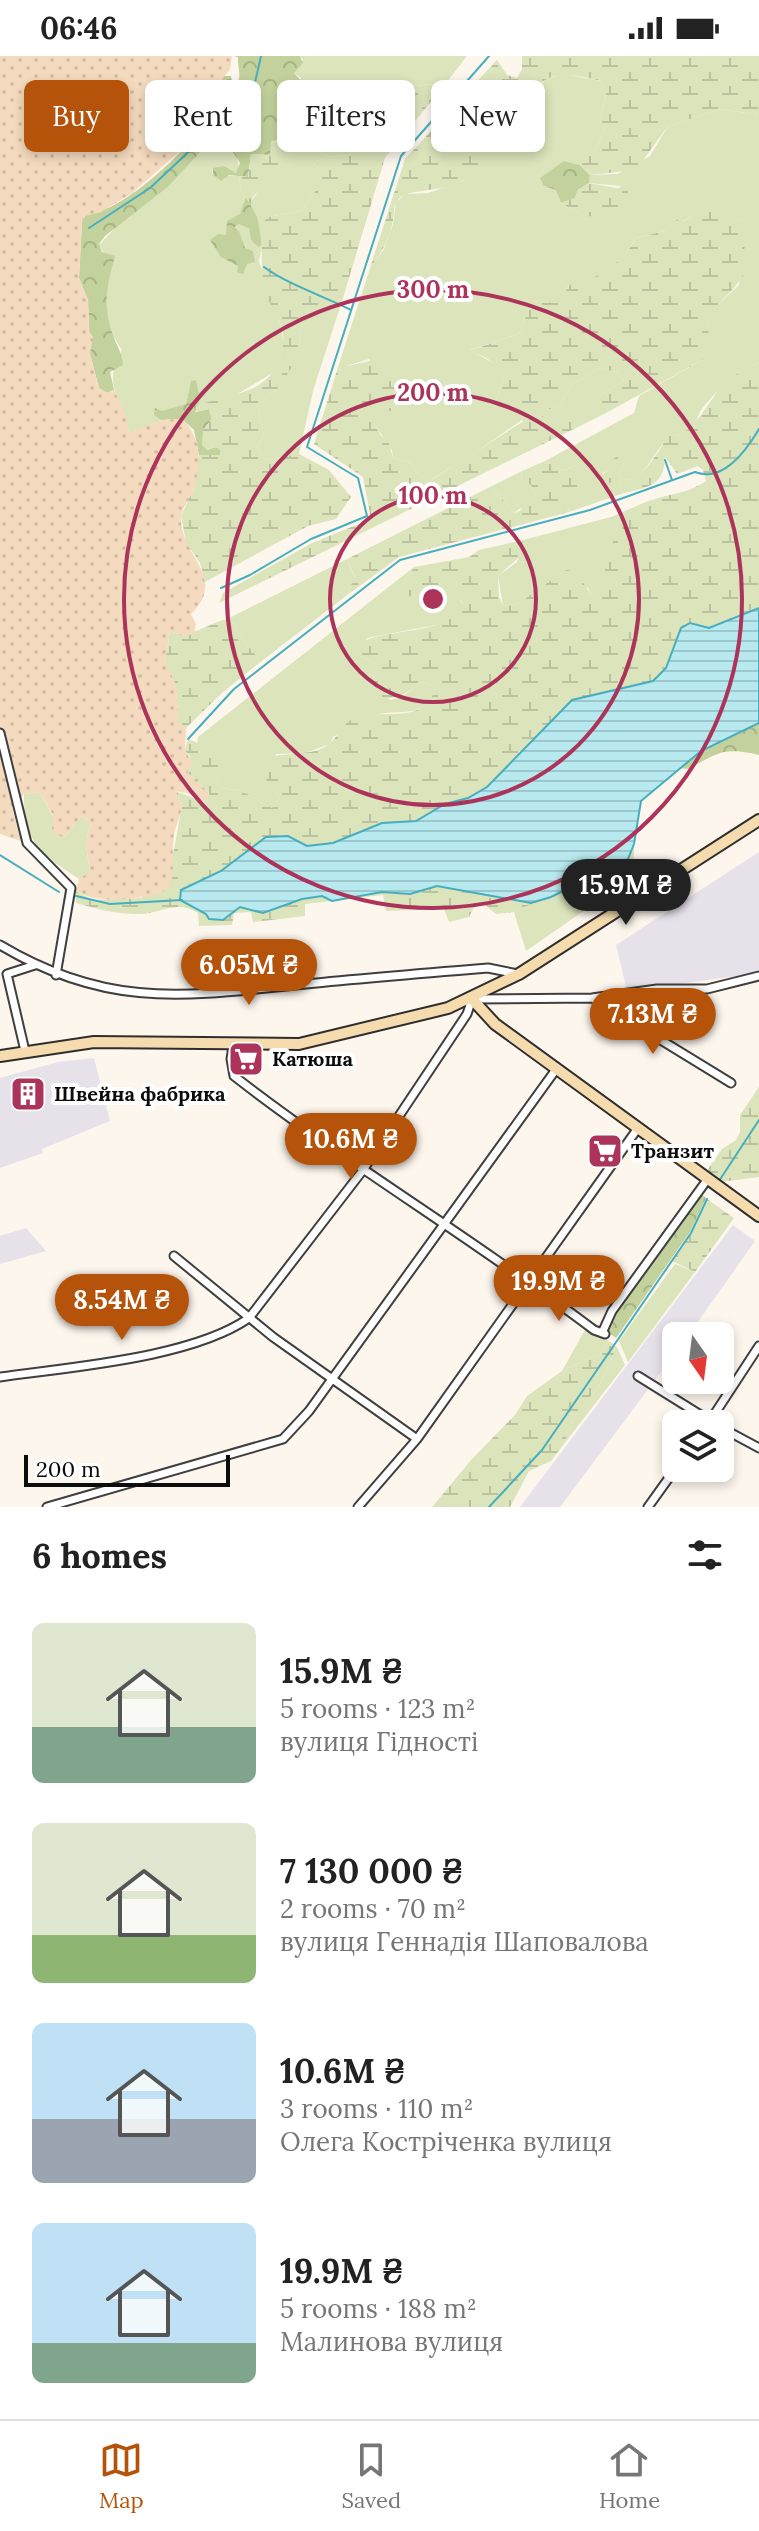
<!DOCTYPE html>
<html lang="en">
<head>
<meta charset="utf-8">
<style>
	body { margin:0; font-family:Lora,serif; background:#f6f6f6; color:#222; height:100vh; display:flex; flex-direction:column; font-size:30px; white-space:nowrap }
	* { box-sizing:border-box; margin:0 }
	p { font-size:26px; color:#767676 }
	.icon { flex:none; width:44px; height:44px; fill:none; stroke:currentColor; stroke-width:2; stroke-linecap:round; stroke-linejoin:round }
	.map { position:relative; height:1451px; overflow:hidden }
	.side { display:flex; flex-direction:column; background:#fff; flex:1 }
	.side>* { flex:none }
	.hud { position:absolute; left:24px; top:24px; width:712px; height:72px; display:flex; gap:16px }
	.needle { width:52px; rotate:166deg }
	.buttons { position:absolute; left:662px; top:1266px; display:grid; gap:16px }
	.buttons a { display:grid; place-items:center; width:72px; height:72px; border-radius:12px; background:#fff; box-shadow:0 4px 12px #0003; font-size:40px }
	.scale { position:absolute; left:24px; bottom:20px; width:206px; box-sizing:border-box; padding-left:8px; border:4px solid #0c0c0c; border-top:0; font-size:22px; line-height:28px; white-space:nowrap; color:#0c0c0c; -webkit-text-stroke:6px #fff; paint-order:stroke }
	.price { position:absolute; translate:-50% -68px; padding:0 18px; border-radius:28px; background:#b45309; color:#fff; font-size:26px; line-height:52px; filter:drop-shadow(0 2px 4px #0008) }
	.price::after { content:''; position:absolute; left:50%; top:48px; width:24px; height:18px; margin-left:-12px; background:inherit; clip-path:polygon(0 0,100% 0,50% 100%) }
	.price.active { background:#222; color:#fff }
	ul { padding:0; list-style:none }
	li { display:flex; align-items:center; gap:24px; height:200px; padding:0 32px }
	li span { display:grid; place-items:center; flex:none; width:224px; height:160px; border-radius:12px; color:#555 }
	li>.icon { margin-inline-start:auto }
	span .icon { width:96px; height:96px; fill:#fffc; stroke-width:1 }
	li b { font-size:34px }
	h2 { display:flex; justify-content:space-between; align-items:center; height:96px; padding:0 32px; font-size:34px }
	.chip { padding:0 28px; border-radius:12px; background:#fff; box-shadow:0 4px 12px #0003; font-size:28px; line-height:72px }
	.chip.active { background:#b45309; color:#fff }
	.status { display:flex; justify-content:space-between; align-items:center; height:56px; padding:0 40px; background:#fff; direction:ltr }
	.status svg { height:22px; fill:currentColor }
	.menu { display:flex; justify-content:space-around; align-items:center; height:112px; border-top:2px solid #e0e0e0; background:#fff; font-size:22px; color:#767676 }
	.menu a { display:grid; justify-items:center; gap:4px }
	.menu .active { color:#b45309 }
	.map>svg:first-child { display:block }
	.industrial { fill:#e7e1ea }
	.grass { fill:#dbe4bb }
	.forest { fill:url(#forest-crowns) }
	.wetland { fill:url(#wetland-marsh) }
	.sand { fill:url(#sand-dots) }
	.water { fill:url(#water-rules); stroke:#46aebe; stroke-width:2 }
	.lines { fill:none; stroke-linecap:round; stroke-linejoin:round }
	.stream { stroke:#46aebe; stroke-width:2 }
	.street-casing { stroke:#3f3f3f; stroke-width:11 }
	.secondary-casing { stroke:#2e2e2e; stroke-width:14 }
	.street { stroke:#fff; stroke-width:7 }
	.secondary { stroke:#f6dbaf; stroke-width:10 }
	.ring { fill:none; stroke:#ac345a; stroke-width:4 }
	.labels { text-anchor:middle; stroke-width:8; stroke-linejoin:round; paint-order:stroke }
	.poi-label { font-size:20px; font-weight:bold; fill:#0c0c0c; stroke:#fff; text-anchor:start }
	.centre { fill:#ac345a; stroke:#fff; stroke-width:4 }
	.ring-label { font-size:24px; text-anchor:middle; font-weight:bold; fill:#ac345a; stroke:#fff; stroke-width:8; stroke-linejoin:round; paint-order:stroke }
</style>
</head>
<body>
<div class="status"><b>06:46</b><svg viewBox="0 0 49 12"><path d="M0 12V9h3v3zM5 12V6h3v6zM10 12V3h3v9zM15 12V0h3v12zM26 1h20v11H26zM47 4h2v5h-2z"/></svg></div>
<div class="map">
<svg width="759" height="1451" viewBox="0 0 759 1451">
	<defs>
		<pattern id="forest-crowns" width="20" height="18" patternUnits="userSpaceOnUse" patternTransform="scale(2)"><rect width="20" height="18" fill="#c3d29c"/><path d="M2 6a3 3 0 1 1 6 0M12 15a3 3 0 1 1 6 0" fill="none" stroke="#a6b385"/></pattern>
		<pattern id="wetland-marsh" width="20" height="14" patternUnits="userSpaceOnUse" patternTransform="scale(2)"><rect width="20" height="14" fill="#dbe4bb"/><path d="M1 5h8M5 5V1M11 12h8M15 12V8" fill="none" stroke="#bbc2a0"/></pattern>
		<pattern id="sand-dots" width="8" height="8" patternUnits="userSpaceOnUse" patternTransform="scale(2)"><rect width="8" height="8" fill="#f4dabe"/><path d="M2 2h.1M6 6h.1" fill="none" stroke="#d0baa2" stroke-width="1.8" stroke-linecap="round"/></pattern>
		<pattern id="water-rules" width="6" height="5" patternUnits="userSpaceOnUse" patternTransform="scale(2)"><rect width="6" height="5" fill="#b7e9ef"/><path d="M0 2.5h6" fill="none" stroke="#9cc7cc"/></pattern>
	</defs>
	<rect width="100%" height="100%" fill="#fdf6ed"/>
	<path class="industrial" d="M759,796V917L627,935L616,889Z
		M94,1002L110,1065L42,1093L43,1097L0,1112V1022L58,1006Z
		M733,1169L755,1185L688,1280H676V1296L560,1451H520Z
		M26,1172L46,1195L0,1208V1180Z"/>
	<path class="grass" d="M300,0H467L443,31L436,28L386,32L359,55L362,87L349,99L324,101L316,134L302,155L268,161L259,205L281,271L284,291L276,315L234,340L196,350L200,341L196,325H191L186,348L154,359L161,364L129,378C124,338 100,335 122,294C104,270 99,237 112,210L99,189L120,167L169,130L223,70L230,72C230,92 240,102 239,117L213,112L212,115L213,119L239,120L241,135L250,148C255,135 293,98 307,89L302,67L291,52L301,22L294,17L303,4Z
		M563,18L601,25L606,37L600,64L605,71L596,94L580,109L564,105L544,130L556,134L561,147L582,159L621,130L589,127L590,119L618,118L650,100L668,70L720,53L759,59V306C736,318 717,333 701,354C698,358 697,366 693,370C684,381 670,378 662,389C650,403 644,424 622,424L618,417L628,406L602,417L620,430L624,437L569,456L567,449L578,430V408L563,415L545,405L634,357L639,340L702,304C713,258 700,264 739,229L741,165L702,154L683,165L678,164L665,175L636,182L619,207L592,225L568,230L566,239L557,247L532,245L519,278L470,294L497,309L504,322L494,349C517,355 537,357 559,350L572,328L600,312L619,317L624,324L598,341L608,350L606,357L574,373L576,368L568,364L547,377L522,364L477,395L466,409L451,411L432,423L420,420L411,407L393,402L392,394L371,363C377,336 385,330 369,303L346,310L340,305L370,212L384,193L393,168L396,146L405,138L428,137L463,125L477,108L527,69L535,52L536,36L546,23Z
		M343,242L313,335L299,398L264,404L257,391L264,380L258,349L278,332L299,292L300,274L310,251H332Z
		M522,415L521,423L531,429L536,441L514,457L493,432H488Z
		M653,443L629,459L601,534L592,541L588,532L549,526L516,549L503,550L498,520L517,506L525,487L519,485L611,461Z
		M347,503L355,522L346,540L259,607C257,594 240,588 236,569L227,563Z
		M414,511L405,526L408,541L440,532L454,535L463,548L460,558L451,566L367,582L359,599L378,609L369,633L391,644L403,640L422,626L435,631C428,666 397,651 373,660C359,666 346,674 333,681L330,688L305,697L276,698L269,727L280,741L272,752L242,735L221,732L217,726L220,710L205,690L197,689L198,681Z
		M39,736L65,781L81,760L90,766L86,789L90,817L79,823C41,798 23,787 24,738Z
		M634,788V820L526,895L514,856L627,803Z
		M675,1208L695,1216L628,1306L619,1285Z
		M586,1272L609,1285L601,1297L562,1315Z
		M617,1291L625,1309L564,1388L573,1363L600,1328Z"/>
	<path class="forest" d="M233,0H300L303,7L294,17L305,29L300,30L292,45L294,67L281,78L270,99L251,98L248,121L229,119L221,125L213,119V112L224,110L236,117L240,107L231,93L230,72L223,71L169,130L105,180L99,188L102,196L115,200C107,230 102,249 113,279C117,291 122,296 123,309L110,316L114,334L107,337L99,332L90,298L88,244L79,222L82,166L85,160C94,155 104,155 114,149C154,127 190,88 218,53L217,36L223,20H231L233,32C244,24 237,12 238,1Z
		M564,105L580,109L590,119L589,127L578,134L575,142L561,147L556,134L544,130L540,122Z
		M246,141L257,161L263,188L259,191L251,184L249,172L238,168L234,172L239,175L245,192L253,195L255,206L247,208L243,218L237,216L238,210L221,201L210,184L218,178L226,179L227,165L240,158Z
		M196,324L200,341L196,356L209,353L212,363L203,374L207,394L216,391L221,394L220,399H199L194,374L182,363L161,364L154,359L155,352L162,355L186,348L191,325Z
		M759,667V699C725,691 718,696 689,713L677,712L701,695Z
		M701,1138L706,1142L690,1176L616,1282L606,1275L613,1259Z"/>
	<path class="wetland" d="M522,0H759V59L720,53L668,70L636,114L590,119L580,109L596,94L605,71L600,64L606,38L601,25C582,21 544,10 536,37C532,49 535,61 525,71C507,90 483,104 465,123C449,138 406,130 397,145C393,151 394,162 392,169C388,186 380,199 370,212L405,103L497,4L507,19L517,22L522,13Z
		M436,28L443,31L385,102L343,242L332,251H310L300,274L299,291L292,311L278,332L258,349L264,380L257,391L264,404L299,398L329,414L351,441L336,463L308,470L205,526L200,507L186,486L181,460L194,432L199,399H220L221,394L216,391L207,394L202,389L203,374L212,363L209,353L195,356L196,350C229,337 269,339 281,300C284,290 284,279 281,270C277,258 269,248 266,237C259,214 264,193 259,171L268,161L302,155L316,134L315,111L324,101L349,99L362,87L353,67C370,31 401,31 436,28Z
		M295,60L307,77V89C285,104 274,125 253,140L251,149L241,135L239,120L248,121L251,98L270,99L271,85L281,83Z
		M589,127L628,134V146L607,163L582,159L561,147L575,142L578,134Z
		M702,153L741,165L748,178L741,206L746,214C732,244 695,254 713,292L702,304L606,357L608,350L599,346L598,341L624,324L619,317L600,312L572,328L559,350L538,357L548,364L547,376L568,364L577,368L574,373L219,547L223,537L312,487L371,463L363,421L314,388L340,305L347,310L379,303V320L396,328L406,341C400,352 395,356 383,355L378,349L372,363L381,380L388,384L393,402L411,407L420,420L433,423L451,411L466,408L477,395L536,357L508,353L496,359L494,349L504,322C495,305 486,300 468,295L519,278L532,245L557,247L572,226C601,224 621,208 636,182L665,175L678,163L684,165Z
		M759,306V667L701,695L641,745L634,788L628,803L514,856L496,858L484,848L475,850L469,861L449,866L444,853L386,855L383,839L305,848V860L253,866L251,856L234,857L232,869L199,870L198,857C177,844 164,856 142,858C121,859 96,853 76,847V835L92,844L142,842L174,794L182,749L175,735L207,747L209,737L187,716L190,700L185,695L188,683L205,690L221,710L217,726L221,732L242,735L272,752L280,741C269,726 260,723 264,703C284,695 314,701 329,688C339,680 341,668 355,662C383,652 427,670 435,631L422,626C405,639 396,644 374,642L369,633L378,609L359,599L356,589C382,571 455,580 463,547L453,535L440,532L408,541L404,536L405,526L414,511L469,501L479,494L519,485L525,487V496L498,520L499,541L503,550L516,549L566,514L576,516L592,540L601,534C609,495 614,456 658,442C676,437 690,436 706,425L703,414L698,410L677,418L665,401C664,429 650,431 624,437L620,430L598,423L610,412L614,402L624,399L628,406L618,417L622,424C647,424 657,393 672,376L674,380C692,379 709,345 721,331C731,320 746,313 759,306Z
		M545,405L563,415L578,408L582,412L574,444L567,449L569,456L399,501L346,540L355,521L347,503L488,432H493L514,457L520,455L524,445L536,441L531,429L521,424L522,415Z
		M227,563L236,569C240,588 257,594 259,607L223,636L186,672L178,667L165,606L170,575C191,584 205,568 227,563Z
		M759,1031V1121L721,1126L706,1116L722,1093L736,1084L740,1076V1059Z
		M707,1143L734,1162L695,1216L672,1205L691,1177Z
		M609,1285L617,1291L600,1328L573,1363L564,1388L551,1405L529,1415L510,1451H432L472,1403L515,1359L527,1340L562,1315L601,1297Z"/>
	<path class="sand" d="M0,0H232L230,13L219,27L218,53L203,75L132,137L101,156L85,160L82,166L79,222L88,244L89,275L93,281L90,298L99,332L107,337L114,334L126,359L129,377L161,364L182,363C201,380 202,407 194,432C191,442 182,451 181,461C179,498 229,522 191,558L196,568L194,578L183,580L170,575L165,606L177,631L178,666L186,672L185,695L193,707L187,716L209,737L207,747L187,737L175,735L182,749C181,760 176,768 174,779C168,826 188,838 124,843C105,844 93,844 76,835L79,823L90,816L86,789L90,766L81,760L64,782L52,775L53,759L39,736L24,738L12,752L21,785L0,778Z"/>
	<path class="water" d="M759,552V667L701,695L641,745L634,788L628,803L551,841L531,847L437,830L410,838L382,836L332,845L322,840L302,843L263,857L240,851L223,864L209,863L206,858L180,844L181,834L221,815L266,781L288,780L307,790L333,787L382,767L416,765L445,748L468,742L487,731L572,644L653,625L666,612L681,572L690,567L709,572Z"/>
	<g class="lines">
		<path class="stream" d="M89,172L150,132L229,58L254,31L261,0
			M264,211C287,228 323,240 351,254
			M665,404L672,424
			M221,532L250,519L311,483L367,460L358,422L307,391L401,100L489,0
			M188,683L234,633L400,504L590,454L695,416C723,427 746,395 759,373
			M0,799L59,836
			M76,840L110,848L182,844
			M719,1125L759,1064
			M489,1451L542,1394L691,1177L707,1143"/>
		<defs>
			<path id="street" d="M0,677L27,787L71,832L56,919
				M0,889C109,954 187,940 306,928C366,922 427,917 488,912L518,918
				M594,943L731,1027
				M233,990L231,1003L234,1020C350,1110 477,1185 594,1274L605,1278
				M25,995L7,918L35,909
				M174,1200L273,1281L417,1383
				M602,1277L612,1255L707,1124
				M638,1320L715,1368
				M0,1321C70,1311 192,1302 249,1262L363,1114L467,958L472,943L592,942L657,933H707L759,920
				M708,1368L759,1290
				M720,1371L759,1392
				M47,1451L283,1383L309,1355L557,1012
				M358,1451L417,1383L638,1072
				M648,1451L676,1412"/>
			<path id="secondary" d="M472,943L495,968L759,1160
				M0,1000L94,986L299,988L448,952L519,918L759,764"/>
		</defs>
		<use href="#street" class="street-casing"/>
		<use href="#secondary" class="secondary-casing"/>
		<use href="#street" class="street"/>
		<use href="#secondary" class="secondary"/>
	</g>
	<g class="ring">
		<circle cx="433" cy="543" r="103"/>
		<circle cx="433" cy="543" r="206"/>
		<circle cx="433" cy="543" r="309"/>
	</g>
	<defs>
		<symbol id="supermarket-square" viewBox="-11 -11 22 22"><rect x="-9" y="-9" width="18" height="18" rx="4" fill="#ac345a" stroke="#fff"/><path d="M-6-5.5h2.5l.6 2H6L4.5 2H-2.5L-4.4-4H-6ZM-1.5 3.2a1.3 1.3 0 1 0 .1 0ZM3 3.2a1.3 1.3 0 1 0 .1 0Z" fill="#fff"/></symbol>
		<symbol id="building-square" viewBox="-11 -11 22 22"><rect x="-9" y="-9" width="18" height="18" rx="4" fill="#ac345a" stroke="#fff"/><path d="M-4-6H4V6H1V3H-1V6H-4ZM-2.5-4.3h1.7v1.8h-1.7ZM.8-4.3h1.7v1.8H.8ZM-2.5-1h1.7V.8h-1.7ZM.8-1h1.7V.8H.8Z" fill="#fff"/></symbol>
	</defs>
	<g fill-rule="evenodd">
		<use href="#supermarket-square" x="226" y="983" width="40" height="40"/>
		<use href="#building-square" x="8" y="1018" width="40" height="40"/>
		<use href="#supermarket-square" x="585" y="1075" width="40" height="40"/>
	</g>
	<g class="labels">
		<g class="poi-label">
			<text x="272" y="1010">Катюша</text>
			<text x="54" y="1045">Швейна фабрика</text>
			<text x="631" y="1102">Транзит</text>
		</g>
	</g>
	<circle cx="433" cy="543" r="12" class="centre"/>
	<g class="ring-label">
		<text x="433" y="242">300 m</text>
		<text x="433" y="345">200 m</text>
		<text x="433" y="448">100 m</text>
	</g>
</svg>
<div class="buttons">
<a><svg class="needle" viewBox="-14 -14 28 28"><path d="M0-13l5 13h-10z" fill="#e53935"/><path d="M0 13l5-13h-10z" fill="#767676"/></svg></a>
<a><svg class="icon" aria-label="layers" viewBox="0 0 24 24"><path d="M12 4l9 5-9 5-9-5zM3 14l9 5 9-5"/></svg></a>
</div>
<div class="scale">200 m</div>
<b class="price active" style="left:626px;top:871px">15.9M ₴</b>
<b class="price" style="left:249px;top:951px">6.05M ₴</b>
<b class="price" style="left:653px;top:1000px">7.13M ₴</b>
<b class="price" style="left:351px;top:1125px">10.6M ₴</b>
<b class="price" style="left:559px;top:1267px">19.9M ₴</b>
<b class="price" style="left:122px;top:1286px">8.54M ₴</b>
<div class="hud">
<a class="chip active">Buy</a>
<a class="chip">Rent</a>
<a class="chip">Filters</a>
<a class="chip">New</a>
</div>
</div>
<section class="side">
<h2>6 homes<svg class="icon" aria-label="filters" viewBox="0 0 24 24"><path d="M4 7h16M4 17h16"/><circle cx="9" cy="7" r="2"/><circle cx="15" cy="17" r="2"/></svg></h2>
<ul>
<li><span style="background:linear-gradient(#dfe7d0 65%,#7fa58c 0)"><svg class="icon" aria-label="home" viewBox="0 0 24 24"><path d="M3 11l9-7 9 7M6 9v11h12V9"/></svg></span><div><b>15.9M ₴</b><p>5 rooms · 123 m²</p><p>вулиця Гідності</p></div></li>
<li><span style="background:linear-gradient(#dfe7d0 70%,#8fb573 0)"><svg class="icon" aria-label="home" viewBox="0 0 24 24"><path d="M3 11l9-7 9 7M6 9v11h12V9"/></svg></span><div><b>7 130 000 ₴</b><p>2 rooms · 70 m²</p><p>вулиця Геннадія Шаповалова</p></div></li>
<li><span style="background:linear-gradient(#bfe0f5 60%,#9aa5b1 0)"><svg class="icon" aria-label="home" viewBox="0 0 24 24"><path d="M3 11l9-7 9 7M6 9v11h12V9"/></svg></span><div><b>10.6M ₴</b><p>3 rooms · 110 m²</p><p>Олега Костріченка вулиця</p></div></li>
<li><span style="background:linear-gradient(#bfe0f5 75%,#7fa58c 0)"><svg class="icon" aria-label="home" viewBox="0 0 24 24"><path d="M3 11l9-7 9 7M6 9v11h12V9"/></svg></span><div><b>19.9M ₴</b><p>5 rooms · 188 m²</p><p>Малинова вулиця</p></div></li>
</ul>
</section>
<nav class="menu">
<a class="active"><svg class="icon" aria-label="map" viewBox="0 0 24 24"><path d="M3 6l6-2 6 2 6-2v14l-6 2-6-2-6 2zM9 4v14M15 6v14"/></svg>Map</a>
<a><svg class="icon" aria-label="saved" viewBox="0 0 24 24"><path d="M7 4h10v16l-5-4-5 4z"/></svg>Saved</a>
<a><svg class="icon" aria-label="home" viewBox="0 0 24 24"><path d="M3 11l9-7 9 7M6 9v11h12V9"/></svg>Home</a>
</nav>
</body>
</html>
